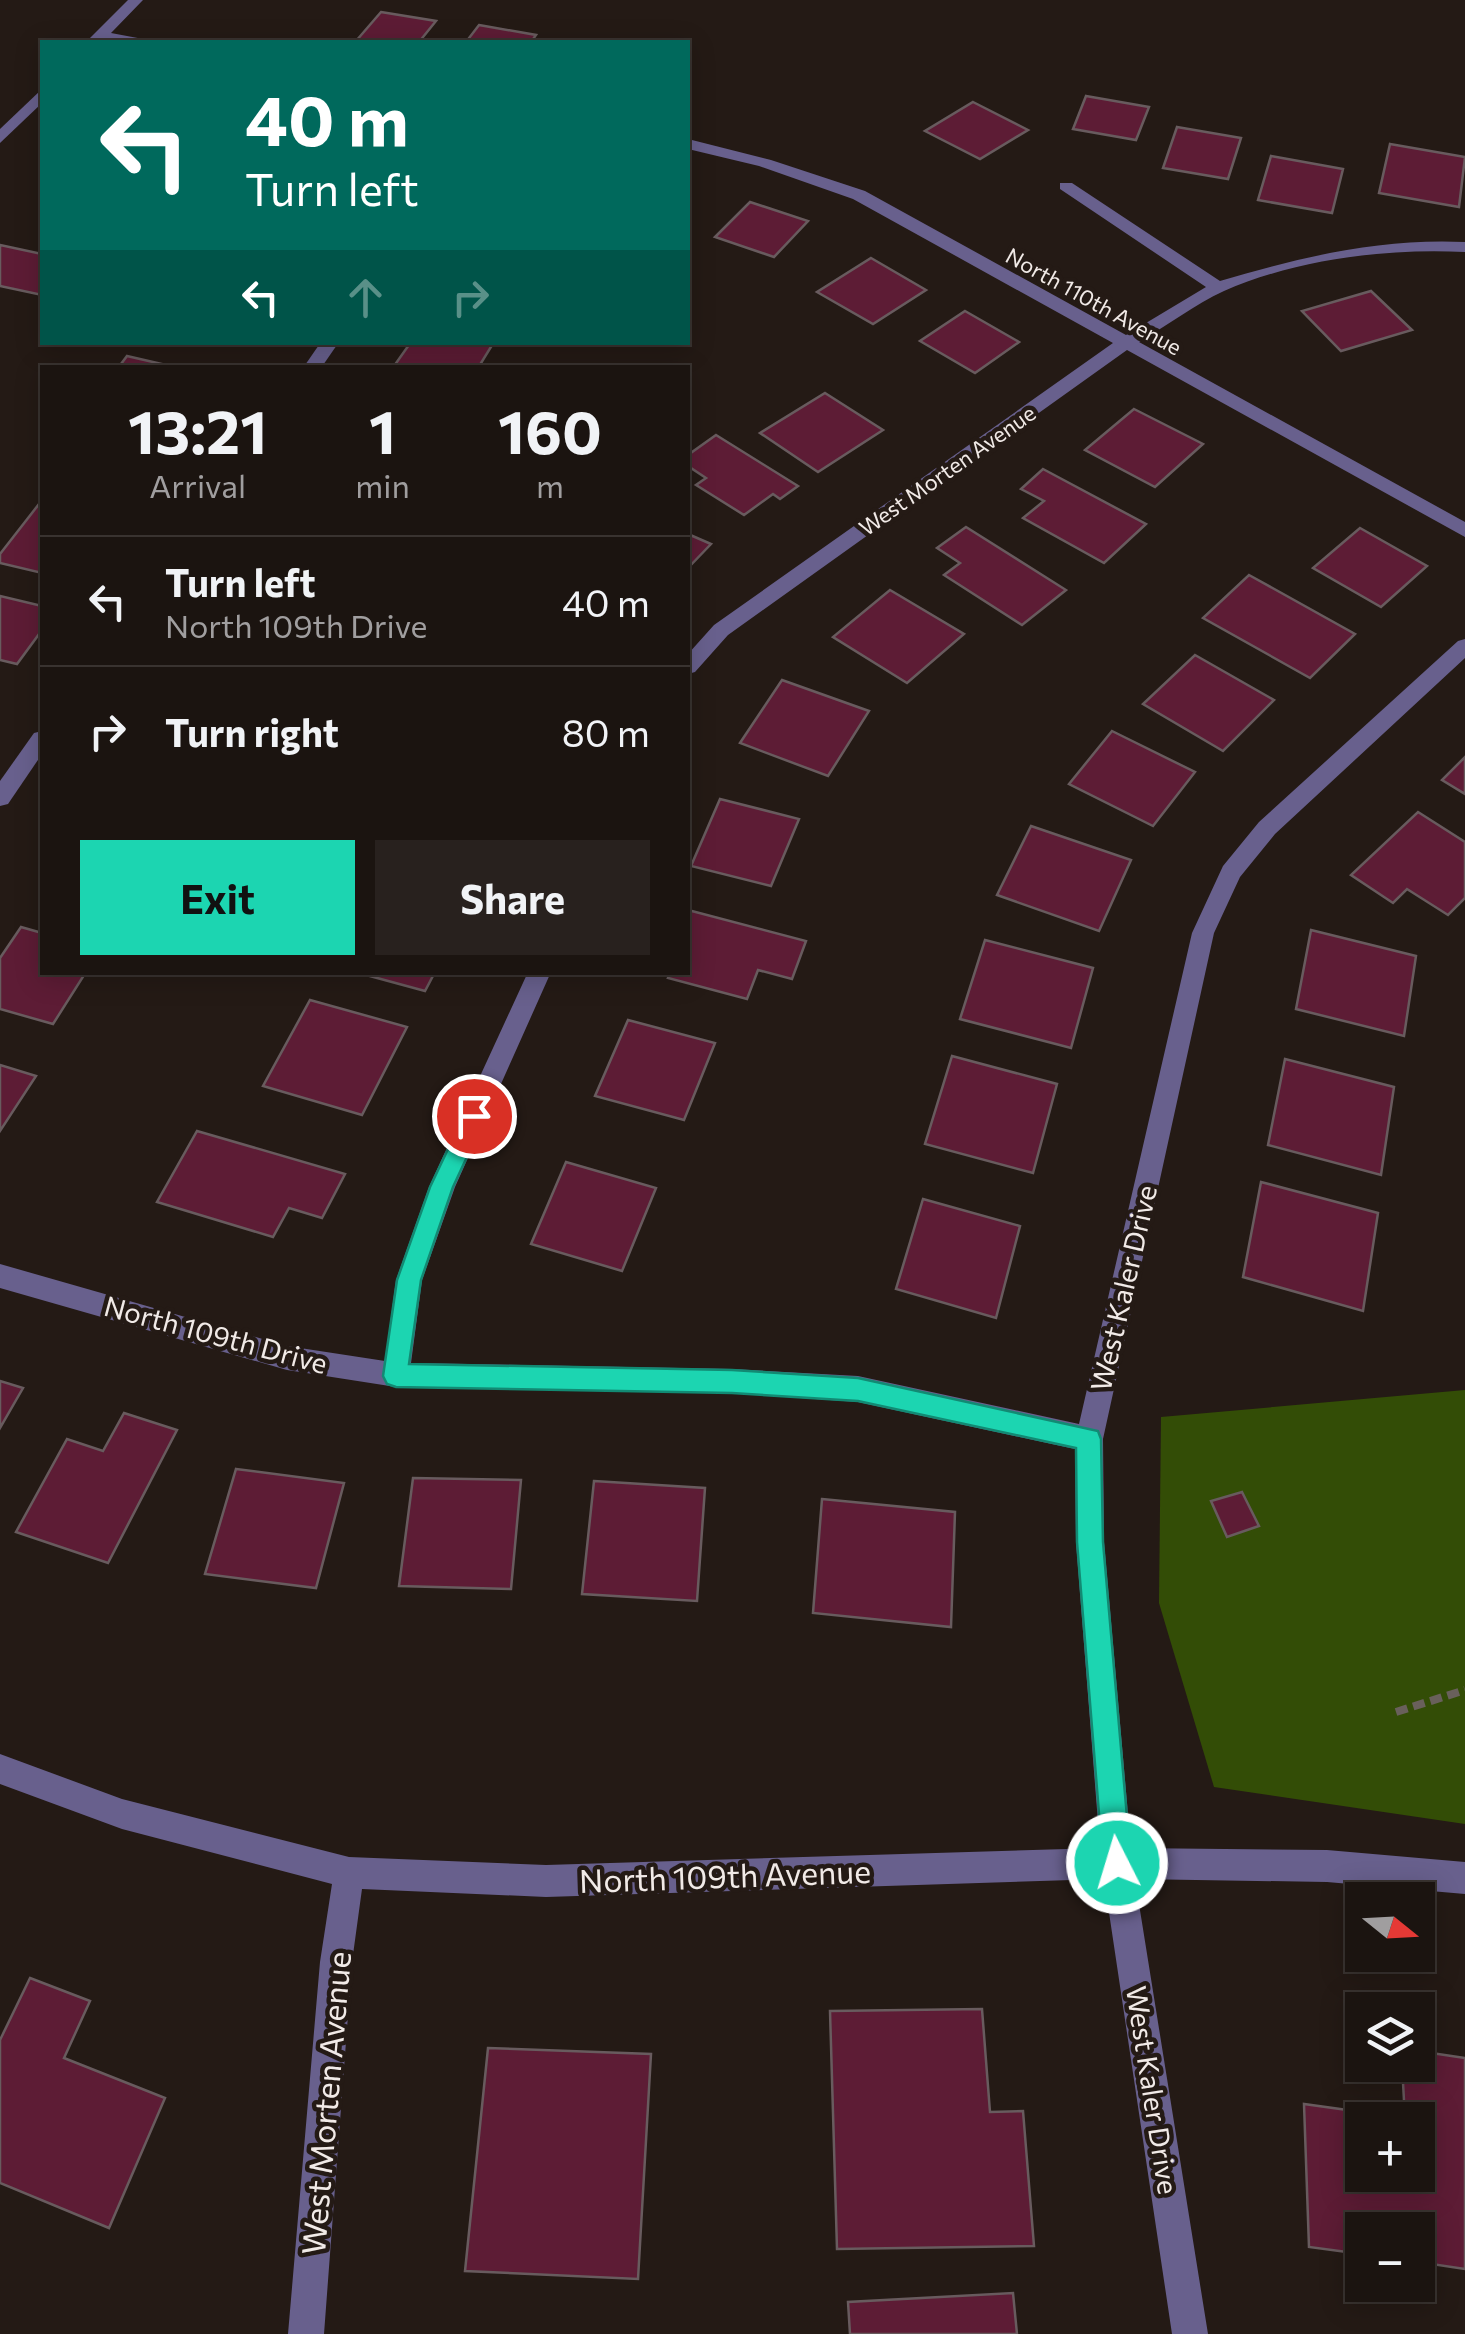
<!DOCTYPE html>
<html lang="en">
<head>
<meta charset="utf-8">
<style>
  :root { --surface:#1b1410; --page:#28211e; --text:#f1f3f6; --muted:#a09e9f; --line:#393330; --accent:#1cd5b1 }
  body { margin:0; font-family:Commissioner,sans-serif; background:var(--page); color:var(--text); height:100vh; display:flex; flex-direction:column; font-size:38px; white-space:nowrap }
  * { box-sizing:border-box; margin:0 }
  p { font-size:32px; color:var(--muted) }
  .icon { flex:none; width:55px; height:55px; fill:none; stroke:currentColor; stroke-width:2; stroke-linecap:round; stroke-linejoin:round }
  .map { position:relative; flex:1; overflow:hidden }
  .panel { position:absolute; left:40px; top:365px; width:650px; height:610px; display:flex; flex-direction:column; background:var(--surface); border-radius:0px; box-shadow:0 5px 25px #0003,0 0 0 2px var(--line) }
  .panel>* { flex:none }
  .banner { position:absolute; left:40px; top:40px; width:650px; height:305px; border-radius:0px; box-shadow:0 5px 25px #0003,0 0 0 2px var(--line); background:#00695c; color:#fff; overflow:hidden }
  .needle { width:65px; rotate:108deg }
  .fabs { position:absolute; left:1345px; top:1882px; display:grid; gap:20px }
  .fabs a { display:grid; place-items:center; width:90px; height:90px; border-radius:0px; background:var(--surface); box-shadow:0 5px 25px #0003,0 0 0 2px var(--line); font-size:50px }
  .pin { position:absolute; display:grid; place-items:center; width:85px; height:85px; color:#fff; margin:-42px; border:5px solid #fff; border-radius:50%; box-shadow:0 2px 10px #0007 }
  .me { position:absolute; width:110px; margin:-55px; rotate:355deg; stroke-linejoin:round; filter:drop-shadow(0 0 8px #0008) }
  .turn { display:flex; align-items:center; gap:35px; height:210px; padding:0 40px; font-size:45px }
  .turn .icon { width:130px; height:130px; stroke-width:2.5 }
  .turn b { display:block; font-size:70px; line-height:85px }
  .lanes { display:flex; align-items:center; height:95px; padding:0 40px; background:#0003; justify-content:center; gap:50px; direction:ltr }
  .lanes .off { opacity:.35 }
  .eta { display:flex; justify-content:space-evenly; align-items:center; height:170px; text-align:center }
  .eta b { font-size:60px; font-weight:700; line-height:70px }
  .cta { display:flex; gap:20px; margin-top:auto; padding:20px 40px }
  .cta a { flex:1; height:115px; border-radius:0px; background:var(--accent); color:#111; font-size:40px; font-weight:700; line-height:115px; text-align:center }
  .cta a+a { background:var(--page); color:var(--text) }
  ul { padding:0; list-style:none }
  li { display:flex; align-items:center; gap:30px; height:130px; padding:0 40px; border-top:2px solid var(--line) }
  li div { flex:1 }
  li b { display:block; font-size:38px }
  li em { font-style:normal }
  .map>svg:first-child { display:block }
  .green { fill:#334d06 }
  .building { fill:#5d1c35; stroke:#685b5e; stroke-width:2.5; fill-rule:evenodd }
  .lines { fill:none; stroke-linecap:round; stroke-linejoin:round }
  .path { stroke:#69605b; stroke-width:8; stroke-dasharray:12 6; stroke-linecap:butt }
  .minor { fill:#68608d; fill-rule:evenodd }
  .route { fill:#1cd5b1; stroke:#128a73; stroke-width:2.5 }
  .labels { text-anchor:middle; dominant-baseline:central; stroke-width:9; stroke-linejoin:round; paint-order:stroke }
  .far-street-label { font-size:22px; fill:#f1eae7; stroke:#241a15 }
  .street-label { font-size:28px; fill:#f1eae7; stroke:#241a15 }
  .near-street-label { font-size:32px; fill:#f1eae7; stroke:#241a15 }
</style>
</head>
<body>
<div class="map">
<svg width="1465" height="2334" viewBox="0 0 1465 2334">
  <rect width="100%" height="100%" fill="#241a15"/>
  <path class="green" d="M1465,1390V1824L1214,1787L1159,1603L1161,1417Z"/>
  <g class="building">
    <path d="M381,12L436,21L419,42L356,41Z"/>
    <path d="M479,25L536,35L531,42H466Z"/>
    <path d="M1086,96L1149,107L1136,140L1073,129Z"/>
    <path d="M973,102L1028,130L980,159L925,131Z"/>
    <path d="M1177,127L1241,138L1228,179L1163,168Z"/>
    <path d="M1390,144L1465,157L1459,207L1379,193Z"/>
    <path d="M1271,156L1343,169L1332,213L1258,200Z"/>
    <path d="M750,202L808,221L774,257L715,237Z"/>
    <path d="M0,245L42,254V295L0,286Z"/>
    <path d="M871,258L926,290L873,324L817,292Z"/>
    <path d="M1371,291L1412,330L1341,351L1302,311Z"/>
    <path d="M965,311L1019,342L975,373L920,341Z"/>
    <path d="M411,342H494L478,368L394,366Z"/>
    <path d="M127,356L179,368H118Z"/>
    <path d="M825,393L883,430L818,472L760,433Z"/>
    <path d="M1134,409L1203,444L1155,487L1085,450Z"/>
    <path d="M716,435L798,486L780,499L773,494L744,515L696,485L706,478L688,466V455Z"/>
    <path d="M1043,469L1146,524L1104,563L1023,518L1044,501L1021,489Z"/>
    <path d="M39,504L42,573L0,563V554Z"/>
    <path d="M966,527L1066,590L1022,625L944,575L960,563L937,548Z"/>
    <path d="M1360,528L1427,566L1381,607L1313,568Z"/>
    <path d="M688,534L711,544L688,568Z"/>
    <path d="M1249,575L1355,634L1310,678L1203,618Z"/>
    <path d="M890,590L964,634L907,683L833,637Z"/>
    <path d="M0,596L42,606V630L17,664L0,660Z"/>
    <path d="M1195,655L1274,700L1223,751L1143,704Z"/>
    <path d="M782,680L869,711L828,776L740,743Z"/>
    <path d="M1112,731L1195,772L1153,826L1069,784Z"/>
    <path d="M1465,757V794L1442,780Z"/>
    <path d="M720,799L799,819L771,886L691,866Z"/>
    <path d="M1418,812L1465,842V898L1448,915L1407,889L1393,903L1351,875Z"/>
    <path d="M1031,826L1131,860L1099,931L997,895Z"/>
    <path d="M688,910L806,941L792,979L758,970L747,999L668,978L671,972H688Z"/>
    <path d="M21,927L42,933V972H86L53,1024L0,1009V958Z"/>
    <path d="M1311,930L1416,956L1404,1036L1296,1009Z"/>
    <path d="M985,940L1093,968L1071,1048L960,1019Z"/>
    <path d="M355,972H435L425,991Z"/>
    <path d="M310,1000L407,1027L362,1115L263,1086Z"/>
    <path d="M628,1020L715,1043L684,1120L595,1096Z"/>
    <path d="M952,1056L1057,1084L1033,1173L925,1144Z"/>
    <path d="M1285,1059L1394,1087L1381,1175L1268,1145Z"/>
    <path d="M0,1065L36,1076L0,1131Z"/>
    <path d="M197,1131L345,1174L322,1218L289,1208L273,1237L157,1202Z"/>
    <path d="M566,1162L656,1188L622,1271L531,1244Z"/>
    <path d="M1261,1182L1378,1213L1363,1311L1243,1277Z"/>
    <path d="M923,1199L1020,1226L996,1318L896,1289Z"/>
    <path d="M0,1381L23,1388L0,1428Z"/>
    <path d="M124,1413L177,1430L108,1563L16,1532L67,1439L103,1451Z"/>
    <path d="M236,1469L344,1483L316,1588L205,1574Z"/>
    <path d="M413,1478L521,1480L511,1589L399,1586Z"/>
    <path d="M594,1481L705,1488L697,1601L582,1594Z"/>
    <path d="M1242,1492L1259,1526L1227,1537L1211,1501Z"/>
    <path d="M822,1499L955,1512L951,1627L813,1613Z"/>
    <path d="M30,1978L90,2001L64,2058L165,2098L109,2228L0,2183V2040Z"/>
    <path d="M982,2009L990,2112L1023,2111L1034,2246L837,2249L830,2011Z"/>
    <path d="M488,2048L651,2054L638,2279L465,2271Z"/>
    <path d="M1418,2051L1465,2058V2269L1418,2262V2230H1362V2254L1309,2247L1304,2104L1405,2118L1402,2065H1418ZM1362,2120H1418V2175H1362Z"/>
    <path d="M1013,2293L1017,2334H850L848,2302Z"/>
  </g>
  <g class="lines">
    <path class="path" d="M1396,1712L1465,1690"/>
    <g class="minor">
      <path d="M128,0H143L111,33L143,39L145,42H86Z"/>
      <path d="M42,89V103L0,143V129Z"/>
      <path d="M688,139L771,160L865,191L1126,335L1206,287L1060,189V183H1072L1220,281C1301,257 1380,238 1465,242V252C1387,248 1297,259 1224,291C1195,304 1167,326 1139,342L1465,522V537L1127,350L728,635L695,672L688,674V654L714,625L1113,343L853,199L759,166L688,149Z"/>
      <path d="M321,342H339L321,368H303Z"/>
      <path d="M1465,639V658L1275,834L1240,877L1214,933L1103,1439L1104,1542L1131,1848L1327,1850L1465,1862V1894L1327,1882L1135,1879L1208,2334H1172L1104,1879L546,1897L362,1889L352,1962L324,2334H288L320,1962L332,1884L122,1829L0,1784V1754L122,1799L349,1857L546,1865L1100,1848L1076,1542L1075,1449L858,1402L732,1393L396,1387L287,1370L0,1288V1264L287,1346L385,1361L396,1280L429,1187L528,972H551L455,1187L422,1280L411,1363L732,1369L858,1376L1079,1424L1192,933L1223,866L1259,822L1458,641Z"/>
      <path d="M42,731V754L8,804L0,806V781L34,733Z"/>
    </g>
  </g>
  <path class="route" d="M474,1106L486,1116L453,1187L421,1280L409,1364L732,1370L858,1378L1098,1431L1101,1439L1103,1542L1131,1863L1127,1873L1117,1877L1107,1873L1103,1863L1077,1542L1076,1448L858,1401L732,1393L396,1387L387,1384L383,1376L397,1280L430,1187L467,1109Z"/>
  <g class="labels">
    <g class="far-street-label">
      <text transform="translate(1094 301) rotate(29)">North 110th Avenue</text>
      <text transform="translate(947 470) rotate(-35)">West Morten Avenue</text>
    </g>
    <g class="street-label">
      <text transform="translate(1123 1288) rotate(-77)">West Kaler Drive</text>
      <text transform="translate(216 1334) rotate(15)">North 109th Drive</text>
      <text transform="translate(1153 2090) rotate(81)">West Kaler Drive</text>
    </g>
    <g class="near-street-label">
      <text transform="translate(725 1875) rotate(-2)">North 109th Avenue</text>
      <text transform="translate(325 2103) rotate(-85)">West Morten Avenue</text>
    </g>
  </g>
</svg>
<div class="fabs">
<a><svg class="needle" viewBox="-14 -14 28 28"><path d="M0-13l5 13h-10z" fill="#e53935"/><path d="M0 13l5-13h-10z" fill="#a09e9f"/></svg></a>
<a><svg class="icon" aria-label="layers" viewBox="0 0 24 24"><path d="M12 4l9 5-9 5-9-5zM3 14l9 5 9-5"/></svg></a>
<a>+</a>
<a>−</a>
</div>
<div class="pin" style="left:474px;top:1116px;background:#d93025"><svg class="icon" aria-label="arrive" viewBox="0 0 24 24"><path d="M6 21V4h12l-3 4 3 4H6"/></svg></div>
<svg class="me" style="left:1117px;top:1863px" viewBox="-20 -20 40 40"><circle r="17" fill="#1cd5b1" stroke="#fff" stroke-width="3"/><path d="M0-11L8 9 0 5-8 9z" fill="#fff"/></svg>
<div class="banner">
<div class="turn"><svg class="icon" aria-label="left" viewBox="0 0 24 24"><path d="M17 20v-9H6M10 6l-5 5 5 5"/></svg><div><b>40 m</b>Turn left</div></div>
<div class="lanes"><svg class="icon" aria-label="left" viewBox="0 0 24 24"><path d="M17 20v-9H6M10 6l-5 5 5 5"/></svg><svg class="icon off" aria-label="ahead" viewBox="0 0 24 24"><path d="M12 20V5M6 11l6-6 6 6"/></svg><svg class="icon off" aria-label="right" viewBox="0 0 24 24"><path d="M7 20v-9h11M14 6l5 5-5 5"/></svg></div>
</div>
<section class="panel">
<div class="eta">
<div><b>13:21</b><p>Arrival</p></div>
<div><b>1</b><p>min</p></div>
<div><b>160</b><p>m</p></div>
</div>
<ul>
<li><svg class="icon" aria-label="left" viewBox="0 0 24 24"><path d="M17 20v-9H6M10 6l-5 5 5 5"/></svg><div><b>Turn left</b><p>North 109th Drive</p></div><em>40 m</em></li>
<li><svg class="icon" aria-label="right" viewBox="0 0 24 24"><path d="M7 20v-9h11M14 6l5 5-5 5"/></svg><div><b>Turn right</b></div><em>80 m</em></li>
</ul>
<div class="cta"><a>Exit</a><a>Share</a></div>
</section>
</div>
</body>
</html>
